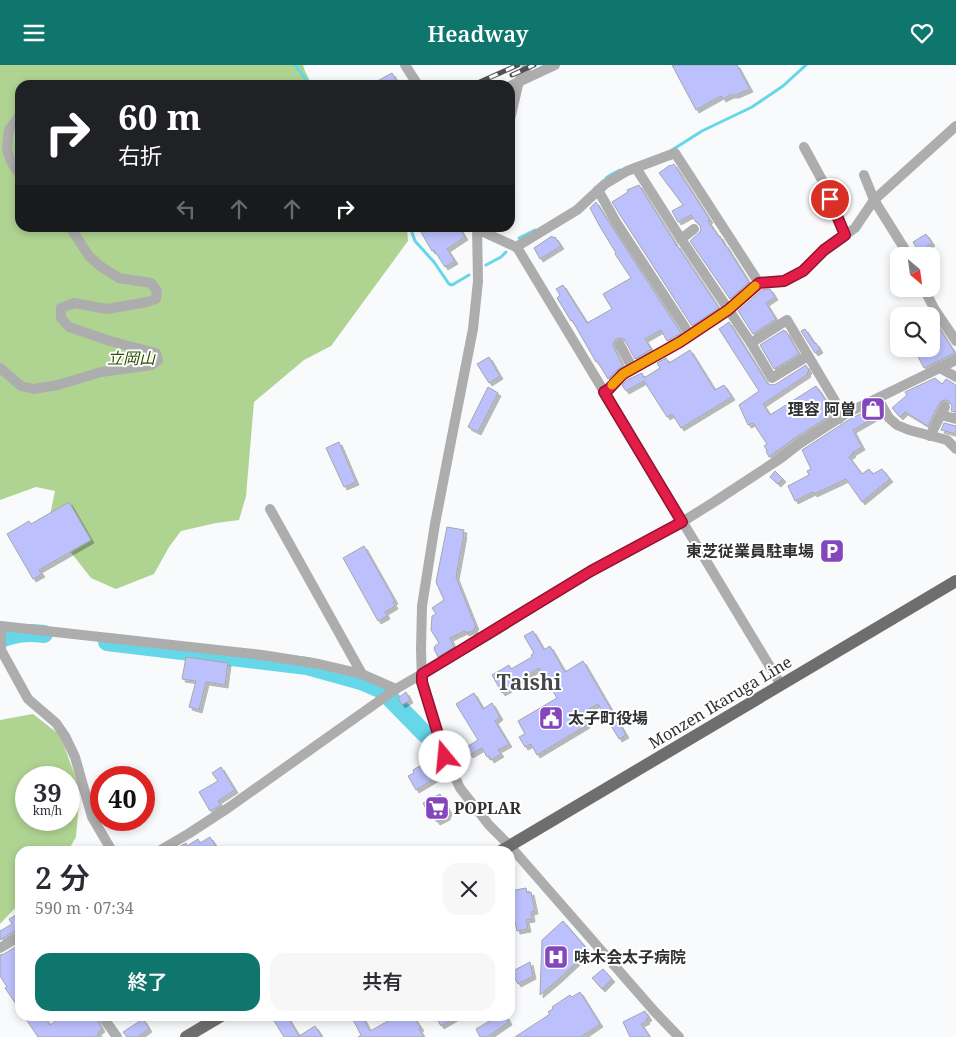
<!DOCTYPE html>
<html lang="ja">
<head>
<meta charset="utf-8">
<style>
  :root { --surface:#fff; --page:#f7f7f7; --text:#2b2b33; --muted:#7c7c81; --accent:#0f766e }
  body { margin:0; font-family:"Noto Serif","Noto Sans JP",serif; background:var(--page); color:var(--text); height:100vh; display:flex; flex-direction:column; font-size:19px; white-space:nowrap }
  * { box-sizing:border-box; margin:0 }
  p { font-size:16px; color:var(--muted) }
  .icon { flex:none; width:28px; height:28px; fill:none; stroke:currentColor; stroke-width:2; stroke-linecap:round; stroke-linejoin:round }
  .map { position:relative; flex:1; overflow:hidden }
  .side { position:absolute; left:15px; top:781px; width:500px; height:175px; display:flex; flex-direction:column; background:var(--surface); border-radius:15px; box-shadow:0 2px 8px #0003 }
  .side>* { flex:none }
  .top-card { position:absolute; left:15px; top:15px; width:500px; height:152px; border-radius:15px; box-shadow:0 2px 8px #0003; background:#202124; color:#fff; overflow:hidden }
  .needle { width:32px; rotate:151deg }
  .tools { position:absolute; left:890px; top:182px; display:grid; gap:10px }
  .tools a { display:grid; place-items:center; width:50px; height:50px; border-radius:10px; background:var(--surface); box-shadow:0 2px 8px #0003; font-size:25px }
  .speed { position:absolute; left:15px; top:701px; display:flex; gap:10px; font-size:25px; font-weight:700; text-align:center }
  .speed>* { display:grid; place-content:center; width:65px; height:65px; border-radius:50%; background:var(--surface); box-shadow:0 2px 8px #0003; line-height:1 }
  .speed small { font-size:12px; font-weight:400 }
  .speed .limit { border:8px solid #d22; background:#fff; color:#111 }
  .pin { position:absolute; display:grid; place-items:center; width:42px; height:42px; color:#fff; margin:-21px; border:2px solid #fff; border-radius:50%; box-shadow:0 1px 5px #0007 }
  .me { position:absolute; width:55px; margin:-28px; rotate:343deg; stroke-linejoin:round; filter:drop-shadow(0 0 4px #0008) }
  .turn { display:flex; align-items:center; gap:18px; height:105px; padding:0 20px; font-size:22px }
  .turn .icon { width:65px; height:65px; stroke-width:2.5 }
  .turn b { display:block; font-size:35px; line-height:42px }
  .lanes { display:flex; align-items:center; height:48px; padding:0 20px; background:#0003; justify-content:center; gap:25px; direction:ltr }
  .lanes .off { opacity:.35 }
  .round { display:grid; place-items:center; flex:none; width:52px; height:52px; border-radius:15px; background:var(--page) }
  .summary { display:flex; align-items:center; justify-content:space-between; height:85px; padding:0 20px }
  h1 { font-size:30px; font-weight:600; line-height:38px }
  .action { display:flex; gap:10px; margin-top:auto; padding:10px 20px }
  .action a { flex:1; height:58px; border-radius:15px; background:var(--accent); color:#fff; font-size:20px; font-weight:600; line-height:58px; text-align:center }
  .action a+a { background:var(--page); color:var(--text) }
  header { display:flex; justify-content:space-between; align-items:center; height:65px; padding:0 20px; background:var(--accent); color:#fff; font-size:22px; font-weight:600 }
  .map>svg:first-child { display:block }
  .green { fill:#afd492; fill-rule:evenodd }
  .lines { fill:none; stroke-linecap:round; stroke-linejoin:round }
  .stream { stroke:#66d7e9; stroke-width:3 }
  .river { stroke:#66d7e9; stroke-width:18 }
  .building { fill:#bcc0fc; stroke:#a5a6a8; filter:url(#shadow) }
  .minor { stroke:#aeadad; stroke-width:10 }
  .major { stroke:#706d6d; stroke-width:12 }
  .rail-casing { stroke:#4f5152; stroke-width:5 }
  .rail { stroke:#fff; stroke-width:3; stroke-dasharray:9; stroke-linecap:butt }
  .route-casing { stroke:#92132f; stroke-width:12 }
  .route { stroke:#e11d48; stroke-width:9 }
  .slow { stroke:#f59e0b; stroke-width:9 }
  .labels { text-anchor:middle; dominant-baseline:central; stroke-width:4; stroke-linejoin:round; paint-order:stroke }
  .park-label { font-size:16px; font-style:italic; fill:#2e5000; stroke:#fff }
  .poi-label { font-size:16px; font-weight:bold; fill:#303132; stroke:#fff; text-anchor:start }
  .street-label { font-size:16px; fill:#303132; stroke:#fff }
  .district-label { font-size:21px; font-weight:bold; fill:#464749; stroke:#fff }
</style>
</head>
<body>
<header><svg class="icon" aria-label="menu" viewBox="0 0 24 24"><path d="M4 6h16M4 12h16M4 18h16"/></svg>Headway<svg class="icon" aria-label="heart" viewBox="0 0 24 24"><path d="M12 20l-8-8c-3-5 5-10 8-4 3-6 11-1 8 4z"/></svg></header>
<div class="map">
<svg width="956" height="972" viewBox="0 0 956 972">
  <defs>
    <filter id="shadow"><feDropShadow dx="3" dy="3" stdDeviation="0" flood-color="#0004"/></filter>
  </defs>
  <rect width="100%" height="100%" fill="#f8fafc"/>
  <g class="green">
    <path d="M0,0H303L305,6L312,20H20V162L407,163L408,176L331,281L304,295L254,337L246,431L239,455L216,458L181,466L169,482L154,509L116,524L91,513L69,485L50,450L55,426L36,422L0,435Z"/>
    <path d="M33,649L60,670L80,724L76,772L68,786H20V838L0,859V655ZM26,712H69V755H26Z"/>
  </g>
  <g class="lines">
    <g class="stream">
      <path d="M295,0L310,20"/>
      <path d="M672,85L702,66L752,42L783,21L806,0"/>
      <path d="M606,113L612,109L620,105"/>
      <path d="M410,162L415,176L434,197L449,219L452,220L469,210"/>
      <path d="M519,173L535,165"/>
      <path d="M486,200L501,192L506,187"/>
    </g>
    <g class="river">
      <path d="M0,574C17,568 26,567 44,569"/>
      <path d="M107,577L307,601L361,616L382,625L425,669"/>
    </g>
  </g>
  <g class="building">
    <path d="M672,0H737L750,24L736,30H731L723,34L721,31L696,45Z"/>
    <path d="M392,8L399,20H370Z"/>
    <path d="M674,99L710,155L708,156L719,172L720,171L724,179H725L749,217L730,234L690,176L700,167L701,164L700,160L696,157L691,150L678,157L672,146L683,140L659,108L670,100L671,101Z"/>
    <path d="M639,120L674,176L676,181L677,180L719,243L692,261L622,153L612,137L628,127L627,125Z"/>
    <path d="M596,137L681,268L667,276L661,265L645,274L651,284L635,294L624,274L621,273L616,274L613,279L614,283L623,301L618,304L608,314L597,296L596,297L572,255L571,256L557,233L560,230L556,224L563,220L587,258L612,244L603,229L631,213L615,189L616,188L599,160L590,143Z"/>
    <path d="M418,162H459L465,172L447,184L455,196L445,202L434,185L432,186Z"/>
    <path d="M926,169L932,178L919,187L913,177Z"/>
    <path d="M552,171L554,173L555,172L561,181L540,194L534,183Z"/>
    <path d="M770,224L775,232L766,238L776,254L753,269L738,246L762,225Z"/>
    <path d="M729,257L768,319L772,320L776,319L806,300L809,306L807,308L808,309L763,339L770,350L816,321L829,340L831,350L795,373L769,392L766,386L767,385L764,381L767,379L753,358L748,360L739,340L759,326L719,264Z"/>
    <path d="M936,258L955,288L924,303L914,284H931V261Z"/>
    <path d="M805,264L815,279L816,278L820,285L815,288L801,266Z"/>
    <path d="M784,265L785,267L786,266L799,289L774,304L760,280Z"/>
    <path d="M690,285L715,325L724,320L732,332L681,363L672,349L667,352L644,316L626,326L622,320L627,315L642,308L644,313L660,303L657,298L666,293L669,298Z"/>
    <path d="M489,292L500,311L489,318L477,299Z"/>
    <path d="M935,313L942,319L946,314L956,320V347L951,346L952,341L949,336L945,335L942,336L939,339L928,361L905,347L900,352L892,343L907,330L905,327Z"/>
    <path d="M488,322L498,328L478,367L468,362Z"/>
    <path d="M875,342L879,350L853,365L862,382L852,388L853,389L849,392L862,409L869,404L873,409L882,404L890,414L862,437L846,414L814,429L813,427L795,436L788,421L809,410L807,406L811,404L802,385L850,354Z"/>
    <path d="M944,358L956,361V369L941,365Z"/>
    <path d="M339,377L356,417L344,422L326,383Z"/>
    <path d="M775,406L783,414L778,419L770,412Z"/>
    <path d="M69,437L91,475L39,505L42,509L33,514L7,469L29,456L31,459Z"/>
    <path d="M447,462L464,465L463,469H464L456,512L476,562L474,563L475,565L466,568L465,566L450,573L454,582L438,592L434,584H435L434,582L439,578L431,565L432,551L436,549L432,543L444,535L436,517Z"/>
    <path d="M364,481L395,536L393,537L395,541L385,547L387,551L378,556L343,493Z"/>
    <path d="M533,566L544,585L550,581L565,607L583,596L626,670L619,674L598,639L580,649L587,660L537,690L531,679L525,682L519,672L525,669L518,656L557,633L539,603L518,616L519,618L502,628L492,610L509,600L511,604L532,592L531,590L534,588L524,571Z"/>
    <path d="M186,592L228,598L225,620L206,617L199,645L189,642L196,616L182,614Z"/>
    <path d="M406,627L410,635L402,640L398,633Z"/>
    <path d="M474,628L483,644L492,638L500,652L495,656L509,679L498,685L501,689L491,695L489,691L487,692L482,683L470,690L465,683L478,675L456,639Z"/>
    <path d="M432,694L438,705L435,706L438,712L416,725L408,711L414,708L413,705Z"/>
    <path d="M221,702L235,725L218,736L221,740L210,746L199,727L218,716L212,708Z"/>
    <path d="M440,729L449,746L447,752L437,757L431,747L428,748L423,738Z"/>
    <path d="M210,772L217,783L212,786H172L186,778L187,781L198,774L200,778Z"/>
    <path d="M526,823L527,828L531,827L535,846L531,847L532,854L526,855L528,864L517,866L510,834V826Z"/>
    <path d="M16,850L19,855L20,854V864L16,865L0,875V866L12,859L9,854Z"/>
    <path d="M563,856L589,886L560,913L540,930L542,875Z"/>
    <path d="M20,879V908L17,910L20,915V945L5,923L7,922L0,911V890L4,889Z"/>
    <path d="M530,897L533,911L518,919L511,907Z"/>
    <path d="M603,904L612,914L602,924L592,913Z"/>
    <path d="M580,927L600,959L581,972H515L550,949L548,947L553,944L552,942L570,930L572,932Z"/>
    <path d="M645,946L649,953L646,954L647,956L641,959L650,972H630L623,957Z"/>
    <path d="M24,951H44L50,960L62,951H95L102,964L98,967L99,969L95,972H38Z"/>
    <path d="M271,951H287L299,971L315,961L322,972H284Z"/>
    <path d="M351,951H362L370,966L390,955L388,951H413L421,963L419,964L424,972H358L361,970Z"/>
    <path d="M435,951H458L441,961Z"/>
    <path d="M498,951H506L509,957L487,972H480L476,964Z"/>
    <path d="M143,954L149,964L138,972H127L123,967Z"/>
  </g>
  <g class="lines">
    <g class="minor">
      <path d="M405,0L418,20"/>
      <path d="M510,21L555,0"/>
      <path d="M20,50L9,65L7,84L10,94L15,103L20,109"/>
      <path d="M510,54L519,16L528,0"/>
      <path d="M804,82L822,115L845,170"/>
      <path d="M636,103L681,174L751,278L772,313L808,291"/>
      <path d="M864,110L874,135L909,191"/>
      <path d="M598,125L616,157L690,270"/>
      <path d="M477,162L478,216L473,264L452,371L435,459L422,541L421,584L422,617L445,691L460,723L489,760L510,781L655,947L679,972"/>
      <path d="M477,164L516,182L518,184L781,620"/>
      <path d="M681,174L694,164"/>
      <path d="M516,182L577,145L605,119L627,106L675,88L759,218"/>
      <path d="M924,224L935,245L956,276"/>
      <path d="M751,278L787,255L835,336L839,354"/>
      <path d="M620,280L633,304"/>
      <path d="M0,303L21,321L34,324L58,320L101,307L152,300L158,295L156,288L110,276L69,262L61,253V243L74,238L107,244L147,237L156,234L157,226L151,218L119,213L100,201L89,191L70,162"/>
      <path d="M940,303L956,312"/>
      <path d="M604,327L609,323L623,309L680,277L728,245L759,218L784,216L803,206L824,185L855,163L874,135L956,61"/>
      <path d="M878,334L889,353L897,360L909,365L947,375L956,384"/>
      <path d="M941,350L956,354"/>
      <path d="M930,371L945,342"/>
      <path d="M270,444L362,609"/>
      <path d="M112,786L92,752L75,692L65,671L56,658L28,634L1,585V561L262,590L319,599L362,609L396,624"/>
      <path d="M159,786L188,769L228,743L396,624L487,571L591,506L682,457L714,437L781,393L799,379L847,348L956,295"/>
      <path d="M0,883L20,871"/>
      <path d="M102,951L117,972"/>
    </g>
    <g class="major">
      <path d="M501,786C653,697 804,606 956,516"/>
      <path d="M186,972L221,951"/>
    </g>
    <defs>
      <g id="rail">
        <path d="M512,10L534,0"/>
        <path d="M473,20L518,0"/>
      </g>
    </defs>
    <use href="#rail" class="rail-casing"/>
    <use href="#rail" class="rail"/>
  </g>
  <g class="lines">
    <defs>
      <path id="route" d="M445,692L422,617V609L591,506L682,457L604,327L609,324L623,309L680,277L728,245L759,218L784,216L803,206L824,185L845,170L830,134"/>
    </defs>
    <use href="#route" class="route-casing"/>
    <use href="#route" class="route"/>
    <path class="slow" d="M612,320L623,309L680,277L728,245L755,221"/>
  </g>
  <defs>
    <symbol id="shop-square" viewBox="-11 -11 22 22"><rect x="-9" y="-9" width="18" height="18" rx="4" fill="#8446bc" stroke="#fff"/><path d="M-5-2.5h2.3a2.7 3.5 0 0 1 5.4 0H5L5.5 6h-11ZM-1.5-2.5h3a1.5 2.3 0 0 0-3 0Z" fill="#fff"/></symbol>
    <symbol id="parking-square" viewBox="-11 -11 22 22"><rect x="-9" y="-9" width="18" height="18" rx="4" fill="#8446bc" stroke="#fff"/><path d="M-3.5-5.5H1a3.5 3.5 0 0 1 0 7H-1V5.5H-3.5ZM-1-3.4V-.6H.8a1.4 1.4 0 0 0 0-2.8Z" fill="#fff"/></symbol>
    <symbol id="civic-square" viewBox="-11 -11 22 22"><rect x="-9" y="-9" width="18" height="18" rx="4" fill="#8446bc" stroke="#fff"/><path d="M-.6-6.5H3V-4.5H.6V-3L4-1V1h2V6H-6V1h2V-1L-.6-3ZM-1.2 2.5V6h2.4V2.5Z" fill="#fff"/></symbol>
    <symbol id="supermarket-square" viewBox="-11 -11 22 22"><rect x="-9" y="-9" width="18" height="18" rx="4" fill="#8446bc" stroke="#fff"/><path d="M-6-5.5h2.5l.6 2H6L4.5 2H-2.5L-4.4-4H-6ZM-1.5 3.2a1.3 1.3 0 1 0 .1 0ZM3 3.2a1.3 1.3 0 1 0 .1 0Z" fill="#fff"/></symbol>
    <symbol id="hospital-square" viewBox="-11 -11 22 22"><rect x="-9" y="-9" width="18" height="18" rx="4" fill="#8446bc" stroke="#fff"/><path d="M-5-5h3v3.5h4V-5h3V5h-3V1.5h-4V5h-3Z" fill="#fff"/></symbol>
  </defs>
  <g fill-rule="evenodd">
    <use href="#shop-square" x="859" y="330" width="28" height="28"/>
    <use href="#parking-square" x="818" y="472" width="28" height="28"/>
    <use href="#civic-square" x="537" y="639" width="28" height="28"/>
    <use href="#supermarket-square" x="423" y="729" width="28" height="28"/>
    <use href="#hospital-square" x="542" y="878" width="28" height="28"/>
  </g>
  <g class="labels">
    <g class="park-label">
      <text x="131" y="293">立岡山</text>
    </g>
    <g class="poi-label">
      <text x="856" y="344" text-anchor="end">理容 阿曽</text>
      <text x="814" y="486" text-anchor="end">東芝従業員駐車場</text>
      <text x="568" y="653">太子町役場</text>
      <text x="454" y="743">POPLAR</text>
      <text x="574" y="892">味木会太子病院</text>
    </g>
    <g class="street-label">
      <text transform="translate(720 637) rotate(-31)">Monzen Ikaruga Line</text>
    </g>
    <g class="district-label">
      <text x="529" y="617">Taishi</text>
    </g>
  </g>
</svg>
<div class="tools">
<a><svg class="needle" viewBox="-14 -14 28 28"><path d="M0-13l5 13h-10z" fill="#e53935"/><path d="M0 13l5-13h-10z" fill="#7c7c81"/></svg></a>
<a><svg class="icon" aria-label="search" viewBox="0 0 24 24"><circle cx="10" cy="10" r="6"/><path d="M15 15l6 6"/></svg></a>
</div>
<div class="speed"><div>39<small>km/h</small></div><div class="limit">40</div></div>
<div class="pin" style="left:830px;top:134px;background:#d93025"><svg class="icon" aria-label="arrive" viewBox="0 0 24 24"><path d="M6 21V4h12l-3 4 3 4H6"/></svg></div>
<svg class="me" style="left:445px;top:692px" viewBox="-20 -20 40 40"><circle r="19" fill="#fff"/><path d="M0-13L10 11 0 6-10 11z" fill="#e11d48"/></svg>
<div class="top-card">
<div class="turn"><svg class="icon" aria-label="right" viewBox="0 0 24 24"><path d="M7 20v-9h11M14 6l5 5-5 5"/></svg><div><b>60 m</b>右折</div></div>
<div class="lanes"><svg class="icon off" aria-label="left" viewBox="0 0 24 24"><path d="M17 20v-9H6M10 6l-5 5 5 5"/></svg><svg class="icon off" aria-label="ahead" viewBox="0 0 24 24"><path d="M12 20V5M6 11l6-6 6 6"/></svg><svg class="icon off" aria-label="ahead" viewBox="0 0 24 24"><path d="M12 20V5M6 11l6-6 6 6"/></svg><svg class="icon" aria-label="right" viewBox="0 0 24 24"><path d="M7 20v-9h11M14 6l5 5-5 5"/></svg></div>
</div>
<section class="side">
<div class="summary"><div><h1>2 分</h1><p>590 m · 07:34</p></div><a class="round"><svg class="icon" aria-label="close" viewBox="0 0 24 24"><path d="M6 6l12 12M18 6L6 18"/></svg></a></div>
<div class="action"><a>終了</a><a>共有</a></div>
</section>
</div>
</body>
</html>
